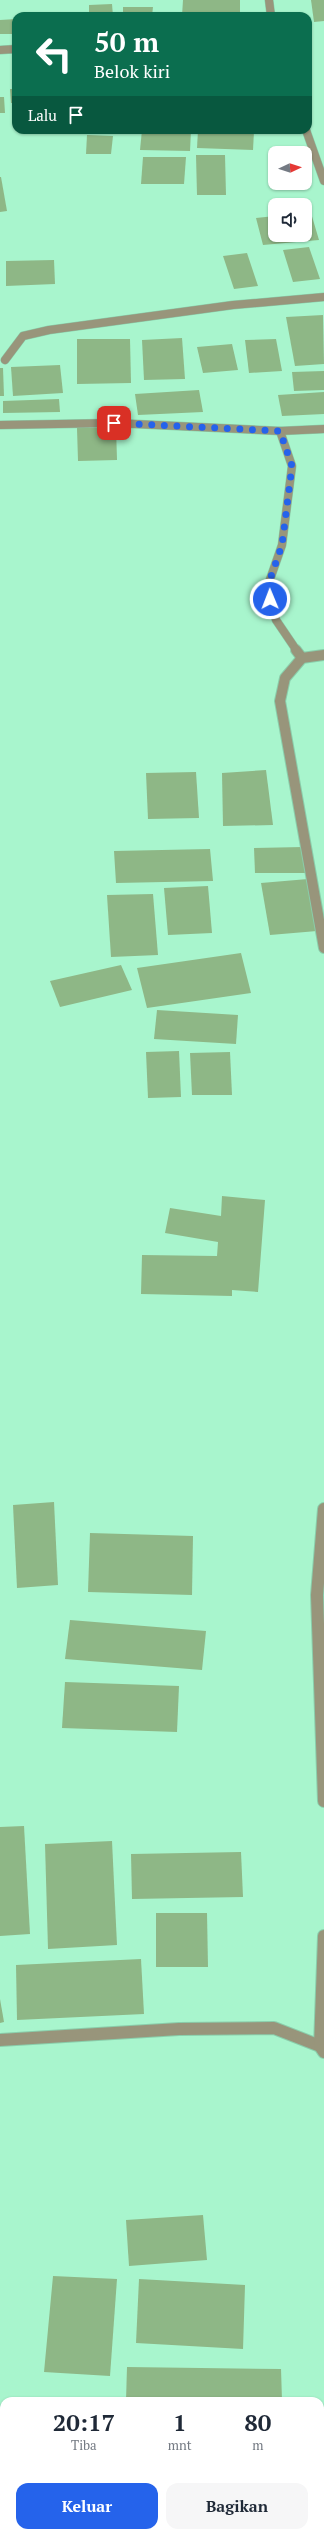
<!DOCTYPE html>
<html lang="id">
<head>
<meta charset="utf-8">
<style>
  :root { --surface:#fff; --page:#f6f6f7; --text:#1f2937; --muted:#747a83; --accent:#2563eb }
  body { margin:0; font-family:"PT Serif",serif; background:var(--page); color:var(--text); height:100vh; display:flex; flex-direction:column; font-size:15px; white-space:nowrap }
  * { box-sizing:border-box; margin:0 }
  p { font-size:13px; color:var(--muted) }
  .icon { flex:none; width:22px; height:22px; fill:none; stroke:currentColor; stroke-width:2; stroke-linecap:round; stroke-linejoin:round }
  .map { position:relative; flex:1; overflow:hidden }
  .drawer { position:absolute; left:0px; top:2397px; width:324px; height:140px; display:flex; flex-direction:column; background:var(--surface); border-radius:12px 12px 0 0; box-shadow:0 1px 3px #0004 }
  .drawer>* { flex:none }
  .top-card { position:absolute; left:12px; top:12px; width:300px; height:122px; border-radius:12px; box-shadow:0 1px 3px #0004; background:#0b6e4f; color:#fff; overflow:hidden }
  .needle { width:26px; rotate:86deg }
  .buttons { position:absolute; left:268px; top:146px; display:grid; gap:8px }
  .buttons a { display:grid; place-items:center; width:44px; height:44px; border-radius:8px; background:var(--surface); box-shadow:0 1px 3px #0004; font-size:20px }
  .pin { position:absolute; display:grid; place-items:center; width:34px; height:34px; color:#fff; margin:-17px; border-radius:8px; box-shadow:0 2px 6px #0006 }
  .me { position:absolute; width:44px; margin:-22px; rotate:359deg; stroke-linejoin:round; filter:drop-shadow(0 0 3px #0008) }
  .turn { display:flex; align-items:center; gap:14px; height:84px; padding:0 16px; font-size:18px }
  .turn .icon { width:52px; height:52px; stroke-width:2.5 }
  .turn b { display:block; font-size:28px; line-height:34px }
  .then { display:flex; align-items:center; height:38px; padding:0 16px; background:#0003; gap:8px; font-size:15px }
  .eta { display:flex; justify-content:space-evenly; align-items:center; height:68px; text-align:center }
  .eta b { font-size:24px; font-weight:800; line-height:28px }
  .cta { display:flex; gap:8px; margin-top:auto; padding:8px 16px }
  .cta a { flex:1; height:46px; border-radius:12px; background:var(--accent); color:#fff; font-size:16px; font-weight:800; line-height:46px; text-align:center }
  .cta a+a { background:var(--page); color:var(--text) }
  .map>svg:first-child { display:block }
  .building { fill:#8eb786 }
  .lines { fill:none; stroke-linecap:round; stroke-linejoin:round }
  .service-far1-casing { stroke:#8aceab; stroke-width:9 }
  .service-casing { stroke:#8aceab; stroke-width:12 }
  .minor-far2-casing { stroke:#8aceab; stroke-width:9 }
  .minor-far1-casing { stroke:#8aceab; stroke-width:12 }
  .minor-casing { stroke:#8aceab; stroke-width:14 }
  .service-far1 { stroke:#98957b; stroke-width:8 }
  .service { stroke:#98957b; stroke-width:10 }
  .minor-far2 { stroke:#98957b; stroke-width:8 }
  .minor-far1 { stroke:#98957b; stroke-width:10 }
  .minor { stroke:#98957b; stroke-width:12 }
  .route { stroke:#2563eb; stroke-width:7; stroke-dasharray:0 12.6 }
</style>
</head>
<body>
<div class="map">
<svg width="324" height="2537" viewBox="0 0 324 2537">
  <rect width="100%" height="100%" fill="#a8f5cd"/>
  <g class="building">
    <path d="M183,0H240V16H182Z"/>
    <path d="M311,0H324V21L314,22Z"/>
    <path d="M112,4L113,16H89V5Z"/>
    <path d="M123,7H153L152,16H123Z"/>
    <path d="M16,19V34H0V20Z"/>
    <path d="M10,89H16V103H11Z"/>
    <path d="M0,97H4L5,113H0Z"/>
    <path d="M74,130H117V132L75,133Z"/>
    <path d="M142,130H191L190,151L140,150Z"/>
    <path d="M198,130L254,131L253,150L197,148Z"/>
    <path d="M87,135L113,136L111,154H86Z"/>
    <path d="M196,155H225L226,195H197Z"/>
    <path d="M143,157H186L184,184H141Z"/>
    <path d="M0,177H1L7,211L0,212Z"/>
    <path d="M311,213L319,240L263,245L256,218L275,216V235H305V214Z"/>
    <path d="M309,247L320,279L293,282L283,250Z"/>
    <path d="M247,253L258,286L234,289L223,256Z"/>
    <path d="M54,260L55,284L6,286V261Z"/>
    <path d="M323,315L324,364L295,366L286,317Z"/>
    <path d="M182,338L185,379L144,380L142,340Z"/>
    <path d="M77,339H130L131,383L77,384Z"/>
    <path d="M276,339L282,371L249,373L245,340Z"/>
    <path d="M232,344L238,370L203,373L197,347Z"/>
    <path d="M60,365L63,393L13,396L11,367Z"/>
    <path d="M0,368H3L4,396H0Z"/>
    <path d="M324,371V390L294,391L292,372Z"/>
    <path d="M199,390L203,412L138,415L135,394Z"/>
    <path d="M324,392V414L282,416L278,395Z"/>
    <path d="M59,399L60,412L3,413V401Z"/>
    <path d="M77,428H116L117,460L78,461Z"/>
    <path d="M266,770L273,825L223,826L222,773Z"/>
    <path d="M196,772L199,818L148,819L146,773Z"/>
    <path d="M303,847L306,873H255L254,848Z"/>
    <path d="M210,849L213,881L116,883L114,851Z"/>
    <path d="M308,879L317,931L270,935L261,883Z"/>
    <path d="M208,886L212,933L168,935L164,888Z"/>
    <path d="M153,894L158,955L111,957L107,895Z"/>
    <path d="M241,953L251,993L147,1008L137,968Z"/>
    <path d="M121,965L132,990L60,1007L50,981Z"/>
    <path d="M157,1010L238,1015L236,1044L154,1039Z"/>
    <path d="M179,1051L181,1097L148,1098L146,1052Z"/>
    <path d="M230,1052L232,1095H192L190,1053Z"/>
    <path d="M222,1196L265,1200L258,1292L232,1290V1296L141,1294L142,1255L217,1256L218,1242L165,1233L170,1208L221,1216Z"/>
    <path d="M54,1502L58,1585L17,1588L13,1505Z"/>
    <path d="M90,1533L193,1536L192,1595L88,1592Z"/>
    <path d="M70,1620L206,1631L202,1670L65,1659Z"/>
    <path d="M65,1682L179,1686L177,1732L62,1728Z"/>
    <path d="M24,1826L30,1934L0,1936V1827Z"/>
    <path d="M112,1841L117,1945L48,1949L45,1844Z"/>
    <path d="M241,1852L243,1897L132,1899L131,1854Z"/>
    <path d="M156,1913H207L208,1967H156Z"/>
    <path d="M141,1959L144,2014L17,2020L16,1965Z"/>
    <path d="M0,1999L4,2022L0,2023Z"/>
    <path d="M203,2215L207,2260L129,2266L126,2220Z"/>
    <path d="M53,2276L117,2279L110,2376L44,2372Z"/>
    <path d="M139,2279L245,2285L243,2349L136,2343Z"/>
    <path d="M127,2367L281,2369L282,2401H126Z"/>
  </g>
  <g class="lines">
    <defs>
      <g id="service-far1">
        <path d="M0,425L114,423L280,431L324,429"/>
        <path d="M280,431L292,466L282,545L267,588L276,620L297,651"/>
      </g>
      <path id="service" d="M296,650L302,658"/>
      <g id="minor-far2">
        <path d="M269,0L271,16"/>
        <path d="M0,50L16,49"/>
        <path d="M306,130L324,181"/>
        <path d="M5,360L23,336L49,330L233,305L324,297"/>
      </g>
      <path id="minor-far1" d="M324,655L302,658L285,678L280,701L324,948"/>
      <g id="minor">
        <path d="M324,1509L317,1595L324,1801"/>
        <path d="M0,2040L179,2029L274,2028L320,2046L324,2052"/>
        <path d="M320,2046L324,1936"/>
      </g>
    </defs>
    <use href="#service-far1" class="service-far1-casing"/>
    <use href="#service" class="service-casing"/>
    <use href="#minor-far2" class="minor-far2-casing"/>
    <use href="#minor-far1" class="minor-far1-casing"/>
    <use href="#minor" class="minor-casing"/>
    <use href="#service-far1" class="service-far1"/>
    <use href="#service" class="service"/>
    <use href="#minor-far2" class="minor-far2"/>
    <use href="#minor-far1" class="minor-far1"/>
    <use href="#minor" class="minor"/>
  </g>
  <g class="lines">
    <path class="route" d="M114,423L280,431L292,466L282,545L267,588L270,599"/>
  </g>
</svg>
<div class="buttons">
<a><svg class="needle" viewBox="-14 -14 28 28"><path d="M0-13l5 13h-10z" fill="#e53935"/><path d="M0 13l5-13h-10z" fill="#747a83"/></svg></a>
<a><svg class="icon" aria-label="sound" viewBox="0 0 24 24"><path d="M4 9h4l5-4v14l-5-4H4zM17 9q2 3 0 6"/></svg></a>
</div>
<div class="pin" style="left:114px;top:423px;background:#d93025"><svg class="icon" aria-label="arrive" viewBox="0 0 24 24"><path d="M6 21V4h12l-3 4 3 4H6"/></svg></div>
<svg class="me" style="left:270px;top:599px" viewBox="-20 -20 40 40"><circle r="17" fill="#2563eb" stroke="#fff" stroke-width="3"/><path d="M0-11L8 9 0 5-8 9z" fill="#fff"/></svg>
<div class="top-card">
<div class="turn"><svg class="icon" aria-label="left" viewBox="0 0 24 24"><path d="M17 20v-9H6M10 6l-5 5 5 5"/></svg><div><b>50 m</b>Belok kiri</div></div>
<div class="then">Lalu<svg class="icon" aria-label="arrive" viewBox="0 0 24 24"><path d="M6 21V4h12l-3 4 3 4H6"/></svg></div>
</div>
<section class="drawer">
<div class="eta">
<div><b>20:17</b><p>Tiba</p></div>
<div><b>1</b><p>mnt</p></div>
<div><b>80</b><p>m</p></div>
</div>
<div class="cta"><a>Keluar</a><a>Bagikan</a></div>
</section>
</div>
</body>
</html>
